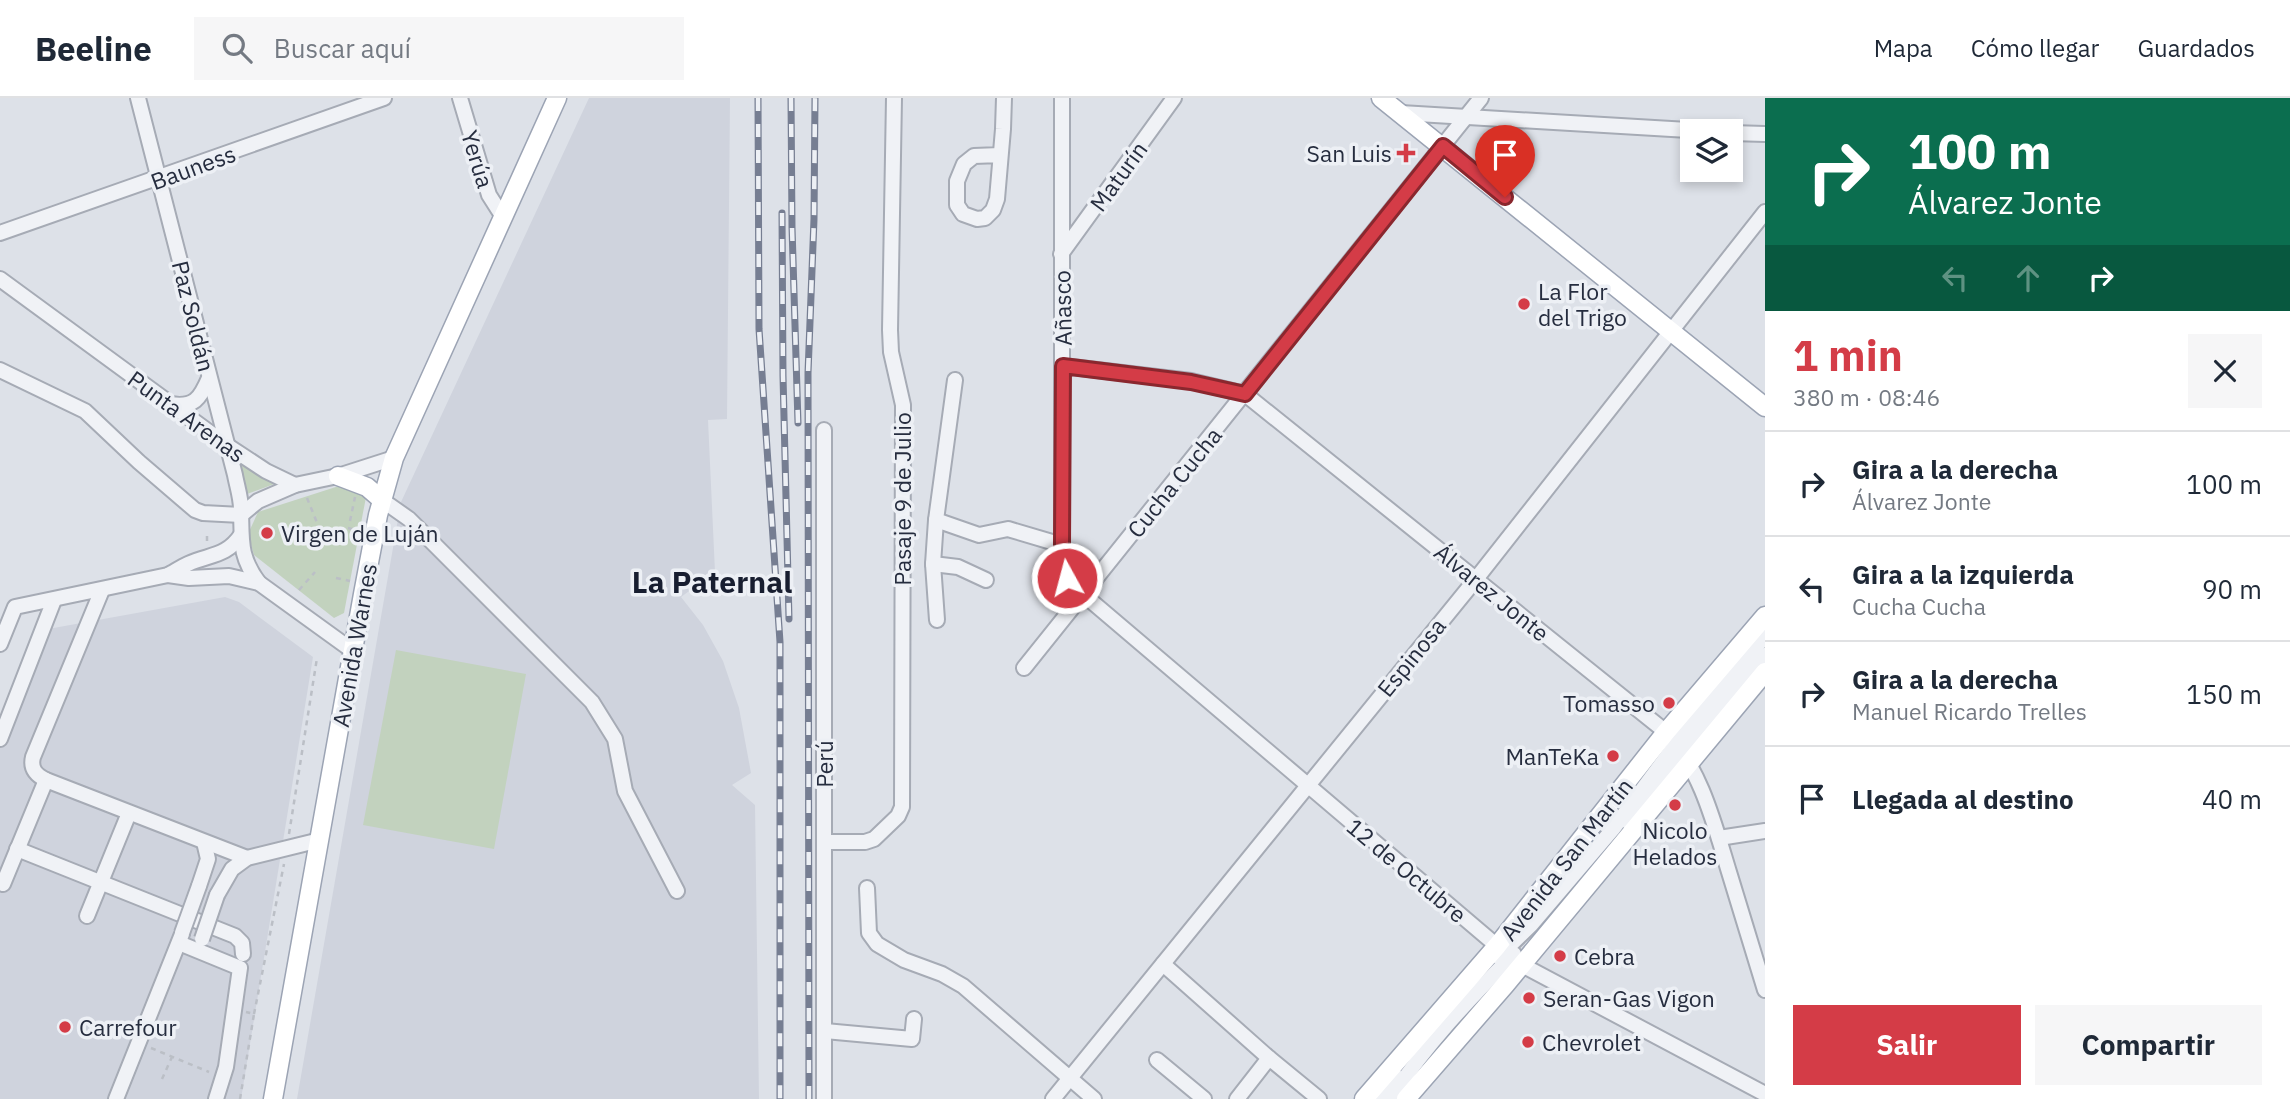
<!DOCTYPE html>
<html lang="es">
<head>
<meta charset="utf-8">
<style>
  :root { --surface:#fff; --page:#f6f6f7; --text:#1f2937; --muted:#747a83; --line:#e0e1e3; --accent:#d43c47 }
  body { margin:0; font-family:"IBM Plex Sans",sans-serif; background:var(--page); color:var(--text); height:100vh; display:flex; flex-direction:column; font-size:26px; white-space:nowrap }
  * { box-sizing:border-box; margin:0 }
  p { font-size:23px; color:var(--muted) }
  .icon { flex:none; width:38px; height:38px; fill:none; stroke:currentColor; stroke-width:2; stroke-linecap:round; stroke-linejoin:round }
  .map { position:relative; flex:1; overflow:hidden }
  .side { display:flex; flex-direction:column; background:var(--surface); width:525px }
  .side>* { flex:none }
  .guide { background:#0b6e4f; color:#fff; overflow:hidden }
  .controls { position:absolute; left:1680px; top:21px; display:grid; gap:14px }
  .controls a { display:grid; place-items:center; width:63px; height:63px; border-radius:0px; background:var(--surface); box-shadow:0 4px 10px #0003; font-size:35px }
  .pin { position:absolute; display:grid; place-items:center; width:60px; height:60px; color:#fff; margin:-72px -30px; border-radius:50% 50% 50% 0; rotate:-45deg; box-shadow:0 0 7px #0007 }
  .pin .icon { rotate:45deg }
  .me { position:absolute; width:77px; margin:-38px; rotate:353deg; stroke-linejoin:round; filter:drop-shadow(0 0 5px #0008) }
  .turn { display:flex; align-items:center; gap:24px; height:147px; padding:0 28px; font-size:32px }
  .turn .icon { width:91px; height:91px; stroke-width:2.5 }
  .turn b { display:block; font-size:49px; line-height:60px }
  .lanes { display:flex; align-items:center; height:66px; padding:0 28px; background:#0003; justify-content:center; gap:35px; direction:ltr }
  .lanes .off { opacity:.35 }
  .round { display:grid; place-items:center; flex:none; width:74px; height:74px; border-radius:0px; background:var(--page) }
  .headline { display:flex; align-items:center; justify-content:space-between; height:119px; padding:0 28px }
  h1 { font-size:42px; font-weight:700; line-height:52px; color:var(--accent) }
  .button { display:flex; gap:14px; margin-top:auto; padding:14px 28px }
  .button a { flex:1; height:80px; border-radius:0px; background:var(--accent); color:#fff; font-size:28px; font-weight:700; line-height:80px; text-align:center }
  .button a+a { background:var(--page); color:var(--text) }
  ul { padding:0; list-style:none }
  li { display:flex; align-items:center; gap:21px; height:105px; padding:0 28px; border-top:2px solid var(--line) }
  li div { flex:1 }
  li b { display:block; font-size:26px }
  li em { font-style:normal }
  header { display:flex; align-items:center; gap:42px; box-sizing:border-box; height:98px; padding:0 35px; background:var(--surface); border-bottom:2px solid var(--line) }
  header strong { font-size:33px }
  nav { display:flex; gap:38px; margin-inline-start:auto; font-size:24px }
  .search { width:490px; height:63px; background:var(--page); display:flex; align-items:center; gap:18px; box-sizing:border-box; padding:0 24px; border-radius:0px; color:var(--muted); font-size:26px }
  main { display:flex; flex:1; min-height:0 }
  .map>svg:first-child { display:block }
  .built { fill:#cfd3dd }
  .green { fill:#c2d2be }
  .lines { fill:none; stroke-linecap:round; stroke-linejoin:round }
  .minor-casing { stroke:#a6abb5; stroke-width:18 }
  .major-casing { stroke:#9ca4b4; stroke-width:21 }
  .path { stroke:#bbbfc6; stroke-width:2.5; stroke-dasharray:5 5; stroke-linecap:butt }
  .minor { stroke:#f0f2f6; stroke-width:14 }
  .major { stroke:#fff; stroke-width:18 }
  .rail-casing { stroke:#767e92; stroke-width:7 }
  .rail { stroke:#edf0f5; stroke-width:4.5; stroke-dasharray:13; stroke-linecap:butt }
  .minor-bridge-casing { stroke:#a6abb5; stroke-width:18; stroke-linecap:butt }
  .minor-bridge { stroke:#f0f2f6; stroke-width:14 }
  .route-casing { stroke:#8a272e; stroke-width:18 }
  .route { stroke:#d43c47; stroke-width:12 }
  .poi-dot { fill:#d43c47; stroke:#edf0f5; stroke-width:2.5 }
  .labels { text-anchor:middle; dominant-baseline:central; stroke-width:7; stroke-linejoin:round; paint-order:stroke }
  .poi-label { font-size:23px; fill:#262d3f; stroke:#edf0f5; text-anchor:start }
  .street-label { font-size:23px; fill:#262d3f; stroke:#edf0f5 }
  .district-label { font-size:30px; font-weight:bold; fill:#181e30; stroke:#edf0f5 }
</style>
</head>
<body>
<header>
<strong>Beeline</strong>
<div class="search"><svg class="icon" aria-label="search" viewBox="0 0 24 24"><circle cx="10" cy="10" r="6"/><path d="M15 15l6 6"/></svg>Buscar aquí</div>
<nav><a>Mapa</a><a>Cómo llegar</a><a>Guardados</a></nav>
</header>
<main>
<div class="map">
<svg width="1765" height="1001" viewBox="0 0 1765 1001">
  <rect width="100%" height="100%" fill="#dde1e8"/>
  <g class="built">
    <path d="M589,0H730L727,321L708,322L715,474L681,499L703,527L723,563L739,610L751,675L732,687L755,707L759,1001H297L401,404Z"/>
    <path d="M225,499L239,504L313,559L241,1001H0V618L37,533Z"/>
  </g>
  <g class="green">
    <path d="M238,363L277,385L247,396Z"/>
    <path d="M342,387L356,390L366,399L344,515L334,520L254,457L248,436L258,414Z"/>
    <path d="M396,552L526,576L494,751L363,727Z"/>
  </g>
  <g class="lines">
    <defs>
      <g id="minor">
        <path d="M138,0L235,377C237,388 241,400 241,411C242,443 239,458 259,485"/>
        <path d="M460,0L489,97L503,119"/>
        <path d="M1062,0V447L1067,480L1084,497L1503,853L1522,867L1765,996"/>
        <path d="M1401,15L1705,33"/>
        <path d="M1731,35L1765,36"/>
        <path d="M1000,57L974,58L964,66L957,83V107L963,116L977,121L985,120L993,112L997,101L1003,31L1004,0"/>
        <path d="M0,135L384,0"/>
        <path d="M1061,156L1174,0"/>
        <path d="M0,181L228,348L266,373L295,387"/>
        <path d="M1063,268L1191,283L1245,296L1666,634C1701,672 1714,725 1729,774C1741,813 1753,853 1765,892"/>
        <path d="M0,272L85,313L139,364L195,412L203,415L241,417L258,403L295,387L338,378L394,360"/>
        <path d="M955,282L936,422L979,437L1008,431L1062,447"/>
        <path d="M170,306C194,310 200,301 209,280"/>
        <path d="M824,332V1001"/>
        <path d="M382,402L409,421L592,604L615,641L625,693L677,793"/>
        <path d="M936,422L933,466L937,522"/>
        <path d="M933,466L958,469L986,482"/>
        <path d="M168,477L189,480L229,478L259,485L353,553"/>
        <path d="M102,492L33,659C30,671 36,677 46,682L247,760"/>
        <path d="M0,546L15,509L168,477C174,474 181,469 188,466C210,456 226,459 241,437"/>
        <path d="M1024,570L1481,0"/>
        <path d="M0,641L54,502"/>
        <path d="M1628,724L1683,655L1765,557"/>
        <path d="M1719,740L1765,733"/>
        <path d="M824,744H865L874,741L898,718L902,709L903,307L891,254L890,232L894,0"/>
        <path d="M17,751L235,838L242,845L243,856"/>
        <path d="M3,786L46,682"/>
        <path d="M199,788L208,761L204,744"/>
        <path d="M867,790L869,835L877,846L904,862L942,876L963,888L1094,1001"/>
        <path d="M217,797L232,771L247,760L320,742"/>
        <path d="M87,818L129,715"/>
        <path d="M179,845L240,870L226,969L216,1001"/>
        <path d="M1498,859L1531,827L1613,731L1676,646L1765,538"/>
        <path d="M1163,866L1269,960L1237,1001"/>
        <path d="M825,933L912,941L914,921"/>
        <path d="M1269,960L1319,1001"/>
        <path d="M1157,962L1204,1001"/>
        <path d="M116,1001L182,836"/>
        <path d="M1053,1001L1476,481L1765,114"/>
        <path d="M1377,1001L1395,977"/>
        <path d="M1390,1001C1425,948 1469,901 1514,856"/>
      </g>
      <g id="major">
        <path d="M1381,0L1765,309"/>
        <path d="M338,378L367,389L382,402"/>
        <path d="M273,1001L363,496L378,417L394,360L557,0"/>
        <path d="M1364,1001L1497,848L1666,634L1765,518"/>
        <path d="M1406,1001L1505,887L1765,574"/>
      </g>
    </defs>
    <use href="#minor" class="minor-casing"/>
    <use href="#major" class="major-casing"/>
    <g class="path">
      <path d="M307,400L320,432"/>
      <path d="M350,423L355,399"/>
      <path d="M348,430L360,433"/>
      <path d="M207,438V445"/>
      <path d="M336,480L350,483"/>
      <path d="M299,492L315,474"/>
      <path d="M289,736L317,560"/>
      <path d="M254,916L284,766"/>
      <path d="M151,950L209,974"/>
      <path d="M162,981L172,959"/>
      <path d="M240,1001L254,916L246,914"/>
    </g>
    <use href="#minor" class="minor"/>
    <use href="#major" class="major"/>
    <defs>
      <g id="rail">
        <path d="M758,0L759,231L780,544V1001"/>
        <path d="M791,0L792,129L798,325"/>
        <path d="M782,115L783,278L789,521"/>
        <path d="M809,1001L808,275L814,121L815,0"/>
      </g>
    </defs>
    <use href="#rail" class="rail-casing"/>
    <use href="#rail" class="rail"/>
    <defs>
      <g id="minor-bridge">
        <path d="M182,835L199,788"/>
        <path d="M202,841L217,797"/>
      </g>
    </defs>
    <use href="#minor-bridge" class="minor-bridge-casing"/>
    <use href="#minor-bridge" class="minor-bridge"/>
  </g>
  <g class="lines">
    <defs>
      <path id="route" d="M1067,480L1062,446L1063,268L1191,284L1245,296L1443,48L1505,99"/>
    </defs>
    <use href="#route" class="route-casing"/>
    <use href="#route" class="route"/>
  </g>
  <g class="poi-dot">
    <path d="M1402.5 44.5h7v7h7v7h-7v7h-7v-7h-7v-7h7z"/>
    <circle cx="1524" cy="206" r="7"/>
    <circle cx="267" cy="435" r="7"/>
    <circle cx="1669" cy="605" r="7"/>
    <circle cx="1613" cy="658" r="7"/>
    <circle cx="1675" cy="707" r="7"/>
    <circle cx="1560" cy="858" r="7"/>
    <circle cx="1529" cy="900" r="7"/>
    <circle cx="65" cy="929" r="7"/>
    <circle cx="1528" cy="944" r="7"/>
  </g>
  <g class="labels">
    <g class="poi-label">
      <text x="1392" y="55" text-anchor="end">San Luis</text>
      <text x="1538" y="193">La Flor<tspan x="1538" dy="26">del Trigo</tspan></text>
      <text x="281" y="435">Virgen de Luján</text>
      <text x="1655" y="605" text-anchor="end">Tomasso</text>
      <text x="1599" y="658" text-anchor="end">ManTeKa</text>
      <text x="1675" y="732" text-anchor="middle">Nicolo<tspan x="1675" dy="26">Helados</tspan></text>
      <text x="1574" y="858">Cebra</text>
      <text x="1543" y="900">Seran-Gas Vigon</text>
      <text x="79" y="929">Carrefour</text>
      <text x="1542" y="944">Chevrolet</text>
    </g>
    <g class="street-label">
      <text transform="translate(478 61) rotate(73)">Yerúa</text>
      <text transform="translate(193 69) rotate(-20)">Bauness</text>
      <text transform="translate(1118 78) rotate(-54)">Maturín</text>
      <text transform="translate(1062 210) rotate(-91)">Añasco</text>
      <text transform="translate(194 218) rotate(76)">Paz Soldán</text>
      <text transform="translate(187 318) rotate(36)">Punta Arenas</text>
      <text transform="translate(1174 384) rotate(-51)">Cucha Cucha</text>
      <text transform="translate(902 401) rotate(-90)">Pasaje 9 de Julio</text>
      <text transform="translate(1492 494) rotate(39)">Álvarez Jonte</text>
      <text transform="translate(354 547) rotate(-80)">Avenida Warnes</text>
      <text transform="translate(1411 559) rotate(-51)">Espinosa</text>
      <text transform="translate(824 666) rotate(-90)">Perú</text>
      <text transform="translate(1566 761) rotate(-52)">Avenida San Martín</text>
      <text transform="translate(1407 772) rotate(40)">12 de Octubre</text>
    </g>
    <g class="district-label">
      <text x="712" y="483">La Paternal</text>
    </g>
  </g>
</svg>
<div class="controls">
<a><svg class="icon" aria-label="layers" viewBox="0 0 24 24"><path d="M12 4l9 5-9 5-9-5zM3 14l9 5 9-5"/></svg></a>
</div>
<div class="pin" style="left:1505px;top:99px;background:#d93025"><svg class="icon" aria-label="arrive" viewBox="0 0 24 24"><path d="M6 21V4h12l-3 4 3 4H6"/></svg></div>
<svg class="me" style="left:1067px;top:480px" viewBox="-20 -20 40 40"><circle r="17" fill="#d43c47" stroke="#fff" stroke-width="3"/><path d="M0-11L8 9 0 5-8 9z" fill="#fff"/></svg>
</div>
<section class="side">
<div class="guide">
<div class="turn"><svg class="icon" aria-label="right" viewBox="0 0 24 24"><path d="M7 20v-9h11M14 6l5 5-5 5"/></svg><div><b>100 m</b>Álvarez Jonte</div></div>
<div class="lanes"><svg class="icon off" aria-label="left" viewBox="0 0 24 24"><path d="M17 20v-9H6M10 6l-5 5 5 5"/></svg><svg class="icon off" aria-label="ahead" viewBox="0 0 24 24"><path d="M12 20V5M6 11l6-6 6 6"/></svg><svg class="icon" aria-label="right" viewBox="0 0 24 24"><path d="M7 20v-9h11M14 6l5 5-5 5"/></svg></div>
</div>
<div class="headline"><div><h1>1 min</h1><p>380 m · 08:46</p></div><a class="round"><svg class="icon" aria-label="close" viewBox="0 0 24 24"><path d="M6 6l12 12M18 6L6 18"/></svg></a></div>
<ul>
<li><svg class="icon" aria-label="right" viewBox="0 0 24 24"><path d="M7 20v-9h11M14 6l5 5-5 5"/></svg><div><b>Gira a la derecha</b><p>Álvarez Jonte</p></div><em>100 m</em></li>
<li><svg class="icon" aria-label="left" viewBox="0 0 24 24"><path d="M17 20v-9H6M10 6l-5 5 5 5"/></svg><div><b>Gira a la izquierda</b><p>Cucha Cucha</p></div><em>90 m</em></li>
<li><svg class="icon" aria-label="right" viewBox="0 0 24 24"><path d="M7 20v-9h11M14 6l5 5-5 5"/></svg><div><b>Gira a la derecha</b><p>Manuel Ricardo Trelles</p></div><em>150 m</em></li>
<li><svg class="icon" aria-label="arrive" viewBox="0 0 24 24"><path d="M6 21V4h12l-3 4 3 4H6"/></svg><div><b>Llegada al destino</b></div><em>40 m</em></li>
</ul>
<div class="button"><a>Salir</a><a>Compartir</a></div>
</section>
</main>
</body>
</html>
